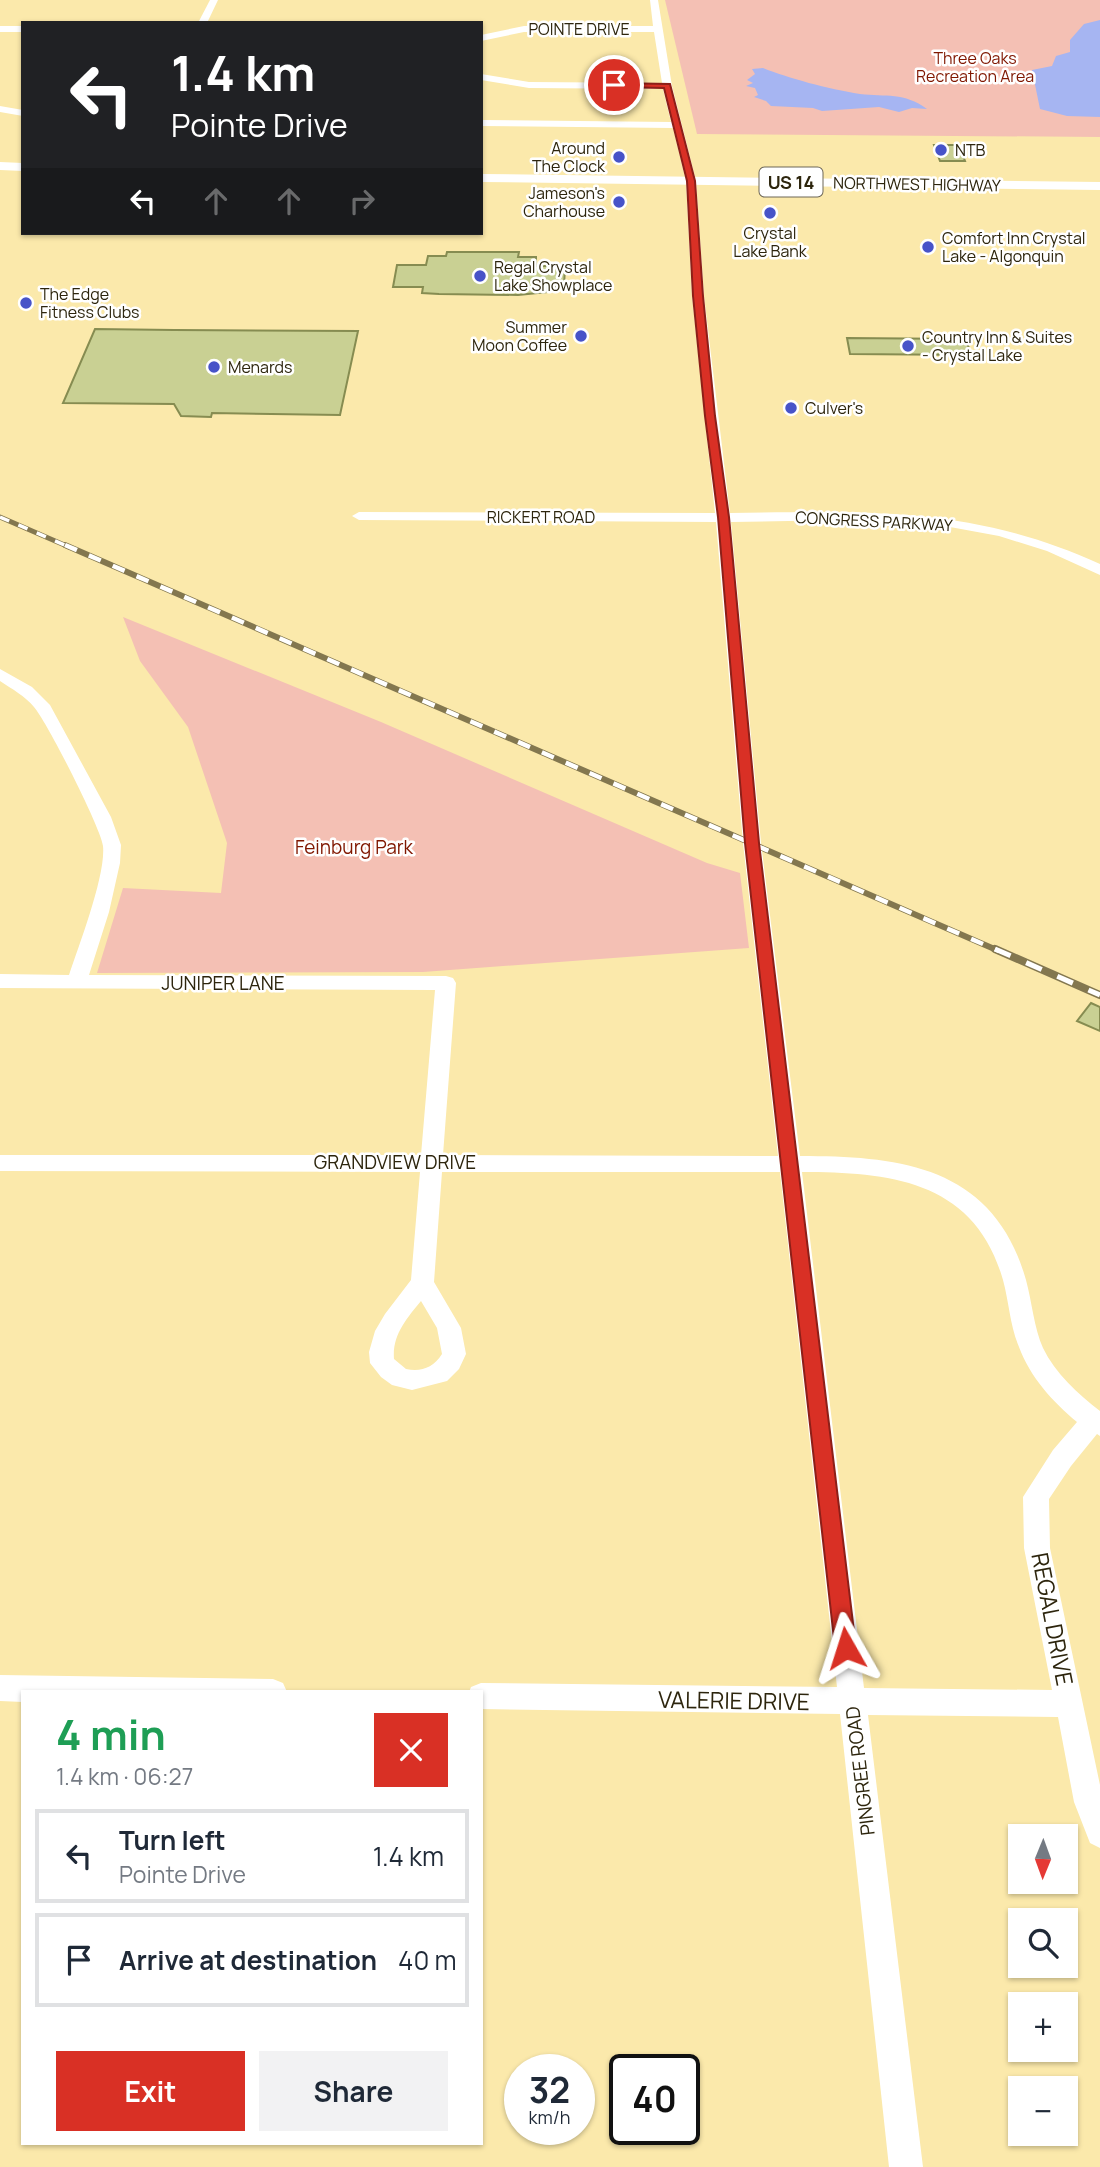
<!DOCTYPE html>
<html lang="en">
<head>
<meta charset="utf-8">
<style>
  :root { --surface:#fff; --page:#f2f2f3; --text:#1f2937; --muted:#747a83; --line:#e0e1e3; --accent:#d93025 }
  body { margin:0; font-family:Manrope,sans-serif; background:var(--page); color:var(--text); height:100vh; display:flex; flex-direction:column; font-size:26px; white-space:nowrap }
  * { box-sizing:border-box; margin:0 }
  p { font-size:23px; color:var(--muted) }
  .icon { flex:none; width:38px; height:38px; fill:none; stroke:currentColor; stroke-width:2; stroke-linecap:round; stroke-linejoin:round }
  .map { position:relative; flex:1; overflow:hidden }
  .sheet { position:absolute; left:21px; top:1690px; width:462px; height:455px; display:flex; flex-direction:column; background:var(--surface); border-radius:0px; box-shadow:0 2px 5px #0004 }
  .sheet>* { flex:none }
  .guide { position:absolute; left:21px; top:21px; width:462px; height:214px; border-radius:0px; box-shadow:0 2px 5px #0004; background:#202124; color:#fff; overflow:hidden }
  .needle { width:46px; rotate:181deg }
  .buttons { position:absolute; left:1008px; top:1824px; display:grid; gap:14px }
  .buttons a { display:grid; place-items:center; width:70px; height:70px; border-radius:0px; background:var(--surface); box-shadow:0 2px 5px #0004; font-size:35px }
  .speed { position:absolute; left:504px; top:2054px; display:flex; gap:14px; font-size:35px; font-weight:700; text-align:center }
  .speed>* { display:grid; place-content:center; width:91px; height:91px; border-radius:50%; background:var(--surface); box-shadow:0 2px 5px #0004; line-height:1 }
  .speed small { font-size:18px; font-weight:400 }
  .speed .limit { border:4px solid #111; border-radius:10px; background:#fff; color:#111 }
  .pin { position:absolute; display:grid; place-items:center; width:60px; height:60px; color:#fff; margin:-30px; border:4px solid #fff; border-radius:50%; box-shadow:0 2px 7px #0007 }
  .me { position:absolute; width:77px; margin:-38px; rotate:354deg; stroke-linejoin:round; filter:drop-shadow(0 0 5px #0008) }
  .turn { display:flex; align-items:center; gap:24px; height:147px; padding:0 35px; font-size:32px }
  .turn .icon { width:91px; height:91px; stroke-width:2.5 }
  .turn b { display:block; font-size:49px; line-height:60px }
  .lanes { display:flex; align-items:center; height:66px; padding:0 35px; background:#0003; justify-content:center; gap:35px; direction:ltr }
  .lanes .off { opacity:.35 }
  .round { display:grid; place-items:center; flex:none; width:74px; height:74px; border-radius:0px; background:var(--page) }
  .overview { display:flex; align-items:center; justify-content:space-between; height:119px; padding:0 35px }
  h1 { font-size:42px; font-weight:700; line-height:52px; color:#1e9e55 }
  .primary-button { display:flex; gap:14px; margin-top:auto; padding:14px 35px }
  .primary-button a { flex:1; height:80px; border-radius:0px; background:var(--accent); color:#fff; font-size:28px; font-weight:700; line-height:80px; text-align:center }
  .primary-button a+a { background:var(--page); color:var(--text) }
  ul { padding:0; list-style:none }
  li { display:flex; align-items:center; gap:21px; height:94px; margin:0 14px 10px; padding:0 21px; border:4px solid var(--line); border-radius:0px }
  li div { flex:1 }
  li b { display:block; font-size:26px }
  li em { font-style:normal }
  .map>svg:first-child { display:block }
  .green { fill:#f4c0b4 }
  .water { fill:#a6b5f2 }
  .building { fill:#c9d093; stroke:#868c51; stroke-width:2 }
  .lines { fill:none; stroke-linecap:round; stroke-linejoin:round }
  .minor { fill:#fff; fill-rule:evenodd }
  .major { fill:#fff; fill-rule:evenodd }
  .rail-far2-casing { stroke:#83774f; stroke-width:5 }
  .rail-far1-casing { stroke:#83774f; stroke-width:6 }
  .rail-casing { stroke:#83774f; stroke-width:8 }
  .rail-far2 { stroke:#fff; stroke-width:3.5; stroke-dasharray:10; stroke-linecap:butt }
  .rail-far1 { stroke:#fff; stroke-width:4.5; stroke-dasharray:13; stroke-linecap:butt }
  .rail { stroke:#fff; stroke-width:5; stroke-dasharray:17; stroke-linecap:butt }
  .route { fill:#d93025; stroke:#8d1f18; stroke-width:2 }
  .poi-dot { fill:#4753c8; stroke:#fff; stroke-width:2.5 }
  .labels { text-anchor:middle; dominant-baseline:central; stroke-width:5; stroke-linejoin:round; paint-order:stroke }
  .far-street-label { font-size:16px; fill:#2d250d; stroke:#fff }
  .far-park-label { font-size:16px; fill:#801700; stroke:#fff }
  .far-poi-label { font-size:16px; fill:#2d250d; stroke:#fff; text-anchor:start }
  .shield { fill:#fff; stroke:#6c6656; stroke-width:2 }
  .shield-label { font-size:18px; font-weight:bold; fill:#2d250d }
  .park-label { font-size:19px; fill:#801700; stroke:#fff }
  .street-label { font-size:19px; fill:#2d250d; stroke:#fff }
  .near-street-label { font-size:23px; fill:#2d250d; stroke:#fff }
</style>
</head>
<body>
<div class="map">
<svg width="1100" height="2167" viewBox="0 0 1100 2167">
  <rect width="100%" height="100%" fill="#fbe9ab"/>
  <g class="green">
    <path d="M665,0H1100V137L697,134Z"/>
    <path d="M123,617L381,722L707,863L740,873L749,948L423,972L97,973L123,888L221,893L227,843L188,727L140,661Z"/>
  </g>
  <g class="water">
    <path d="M1100,20V117L1067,116L1040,109L1032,70L1052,66L1056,56L1070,52V40L1084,24Z"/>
    <path d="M763,68C788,78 828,89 860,94C886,97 904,92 927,109L912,108L899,112L879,107L822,111L813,108L771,106L766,101L754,97L758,95L755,88L746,86L753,83L747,80L755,74L752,69Z"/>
  </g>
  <g class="building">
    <path d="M934,145H959L965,161H940Z"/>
    <path d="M447,252H519L518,257H536V266H565L564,287H547V292L518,295L439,294L422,293L423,287H393L397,265H426L428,256H446Z"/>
    <path d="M95,329L174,330L358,331L340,415L212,413L211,417L181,416L174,404L63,403Z"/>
    <path d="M847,338L966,339L971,355L850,354Z"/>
    <path d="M1091,1003L1100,1007V1031L1077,1021Z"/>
  </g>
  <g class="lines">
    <g class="minor">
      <path d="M210,0H218L207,23H198Z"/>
      <path d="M650,0H658L672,86L696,181L704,296L730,513C865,511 974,506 1100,564V575L1047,551L999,536L950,527L842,520L731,522L761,843L800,1156C903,1156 994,1167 1026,1280C1032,1302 1034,1328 1043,1348C1055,1373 1078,1394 1100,1411V1436L1097,1434L1071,1466L1049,1499L1050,1548L1100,1785V1848L1090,1843L1074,1802L1058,1717L868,1715L923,2167H889L840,1714L481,1709V1692H469L471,1687L481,1683L837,1687L780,1172H442L434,1282L461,1328L466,1354L459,1369L447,1381L412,1390L392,1385L381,1377L370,1363L369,1352L375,1331L385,1314L411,1280L420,1172L0,1171V1155H421L435,990L0,988V974L69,975C79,945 106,875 103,846C101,828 47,722 34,707C25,696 12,689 0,681V669L32,687L50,705L111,817L121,845L120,863L109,912L89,975L446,976L453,978L456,983L443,1155L778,1156L743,843L716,522L359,520L352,516L359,512L715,513L692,296L686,181L673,128L481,126V120L671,122L663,89L529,88L481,80V74L529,82L662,83L654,32H524L481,41V35L524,26H653ZM802,1172C891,1172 975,1181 1003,1280C1009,1302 1010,1326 1019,1347C1030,1377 1053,1402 1077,1422L1053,1450L1023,1497L1024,1548L1052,1690L864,1688ZM421,1301L437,1328L442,1354C433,1368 421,1372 406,1369L394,1359C392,1335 407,1318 421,1301Z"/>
      <rect x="0" y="26" width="23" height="6"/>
      <path d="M0,106L23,110V116L0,112Z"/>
      <path d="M0,1675L273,1679L283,1683L287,1692H23V1702L0,1701Z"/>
    </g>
    <g class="major">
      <path d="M0,162L23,163V171L0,170Z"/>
      <path d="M481,174L1100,182V190L481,182Z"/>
    </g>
    <defs>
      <path id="rail-far2" d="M0,517L69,547"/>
      <path id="rail-far1" d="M65,545L999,951"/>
      <path id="rail" d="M995,949L1100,995"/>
    </defs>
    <use href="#rail-far2" class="rail-far2-casing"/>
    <use href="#rail-far1" class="rail-far1-casing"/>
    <use href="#rail" class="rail-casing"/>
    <use href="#rail-far2" class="rail-far2"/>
    <use href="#rail-far1" class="rail-far1"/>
    <use href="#rail" class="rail"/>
  </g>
  <path class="route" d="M614,83L670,84L695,181L703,296L715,416L729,517L759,843L856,1648L853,1655L846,1658L838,1655L835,1648L745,843L718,517L705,416L693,296L687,181L664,88L611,87Z"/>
  <g class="poi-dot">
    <circle cx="941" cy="150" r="7"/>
    <circle cx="619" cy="157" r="7"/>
    <circle cx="619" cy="202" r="7"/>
    <circle cx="770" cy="213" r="7"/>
    <circle cx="928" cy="247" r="7"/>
    <circle cx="480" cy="276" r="7"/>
    <circle cx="26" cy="303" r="7"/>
    <circle cx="581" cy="336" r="7"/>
    <circle cx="908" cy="346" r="7"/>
    <circle cx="214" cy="367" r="7"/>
    <circle cx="791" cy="408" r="7"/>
  </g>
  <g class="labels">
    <g class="far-street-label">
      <text x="579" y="29">POINTE DRIVE</text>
      <text transform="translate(917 184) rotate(1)">NORTHWEST HIGHWAY</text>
      <text x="541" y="517">RICKERT ROAD</text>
      <text transform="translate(874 521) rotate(3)">CONGRESS PARKWAY</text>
    </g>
    <g class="far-park-label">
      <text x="975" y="58">Three Oaks<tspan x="975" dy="18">Recreation Area</tspan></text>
    </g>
    <g class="far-poi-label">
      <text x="605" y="148" text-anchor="end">Around<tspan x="605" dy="18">The Clock</tspan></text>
      <text x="955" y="150">NTB</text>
      <text x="605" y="193" text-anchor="end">Jameson's<tspan x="605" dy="18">Charhouse</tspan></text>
      <text x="770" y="233" text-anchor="middle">Crystal<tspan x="770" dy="18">Lake Bank</tspan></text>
      <text x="942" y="238">Comfort Inn Crystal<tspan x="942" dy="18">Lake - Algonquin</tspan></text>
      <text x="494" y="267">Regal Crystal<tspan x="494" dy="18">Lake Showplace</tspan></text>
      <text x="40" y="294">The Edge<tspan x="40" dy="18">Fitness Clubs</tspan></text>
      <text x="567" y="327" text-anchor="end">Summer<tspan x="567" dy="18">Moon Coffee</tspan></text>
      <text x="922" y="337">Country Inn &amp; Suites<tspan x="922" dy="18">- Crystal Lake</tspan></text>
      <text x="228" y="367">Menards</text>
      <text x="805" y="408">Culver's</text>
    </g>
    <rect class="shield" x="759.5" y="167.5" width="63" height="29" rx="5"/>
    <g class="shield-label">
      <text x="791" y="182">US 14</text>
    </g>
    <g class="park-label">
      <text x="354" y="847">Feinburg Park</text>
    </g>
    <g class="street-label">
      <text x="223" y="983">JUNIPER LANE</text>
      <text x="395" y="1162">GRANDVIEW DRIVE</text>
      <text transform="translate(860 1771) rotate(-97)">PINGREE ROAD</text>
    </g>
    <g class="near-street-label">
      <text transform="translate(1053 1619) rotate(79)">REGAL DRIVE</text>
      <text transform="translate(734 1700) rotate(1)">VALERIE DRIVE</text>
    </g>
  </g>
</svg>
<div class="buttons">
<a><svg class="needle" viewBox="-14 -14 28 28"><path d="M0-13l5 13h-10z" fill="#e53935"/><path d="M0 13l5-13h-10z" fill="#747a83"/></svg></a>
<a><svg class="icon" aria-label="search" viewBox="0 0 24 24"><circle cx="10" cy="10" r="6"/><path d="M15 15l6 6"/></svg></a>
<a>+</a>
<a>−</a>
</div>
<div class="speed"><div>32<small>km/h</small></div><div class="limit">40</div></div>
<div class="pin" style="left:614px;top:85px;background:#d93025"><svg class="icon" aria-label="arrive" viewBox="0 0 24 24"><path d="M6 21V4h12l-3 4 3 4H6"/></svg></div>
<svg class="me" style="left:846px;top:1648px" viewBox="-20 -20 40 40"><path d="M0-17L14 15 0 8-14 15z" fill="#d93025" stroke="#fff" stroke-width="4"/></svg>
<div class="guide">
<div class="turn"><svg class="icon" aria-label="left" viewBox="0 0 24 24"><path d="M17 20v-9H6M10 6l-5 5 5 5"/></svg><div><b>1.4 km</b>Pointe Drive</div></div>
<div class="lanes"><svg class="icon" aria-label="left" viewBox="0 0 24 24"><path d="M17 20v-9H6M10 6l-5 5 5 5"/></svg><svg class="icon off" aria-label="ahead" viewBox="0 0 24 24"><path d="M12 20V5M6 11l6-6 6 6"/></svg><svg class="icon off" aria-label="ahead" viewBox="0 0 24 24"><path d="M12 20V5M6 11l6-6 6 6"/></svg><svg class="icon off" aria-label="right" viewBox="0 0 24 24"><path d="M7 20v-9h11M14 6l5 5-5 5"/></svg></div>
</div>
<section class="sheet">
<div class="overview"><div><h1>4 min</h1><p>1.4 km · 06:27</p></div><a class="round" style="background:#d93025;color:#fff"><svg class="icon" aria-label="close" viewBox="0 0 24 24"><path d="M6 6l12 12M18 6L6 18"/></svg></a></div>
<ul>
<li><svg class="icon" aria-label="left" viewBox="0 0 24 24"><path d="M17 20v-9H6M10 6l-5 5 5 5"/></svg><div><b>Turn left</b><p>Pointe Drive</p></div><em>1.4 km</em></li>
<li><svg class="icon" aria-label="arrive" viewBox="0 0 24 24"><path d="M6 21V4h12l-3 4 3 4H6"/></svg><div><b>Arrive at destination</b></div><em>40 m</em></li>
</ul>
<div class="primary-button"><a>Exit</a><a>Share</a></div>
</section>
</div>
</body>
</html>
